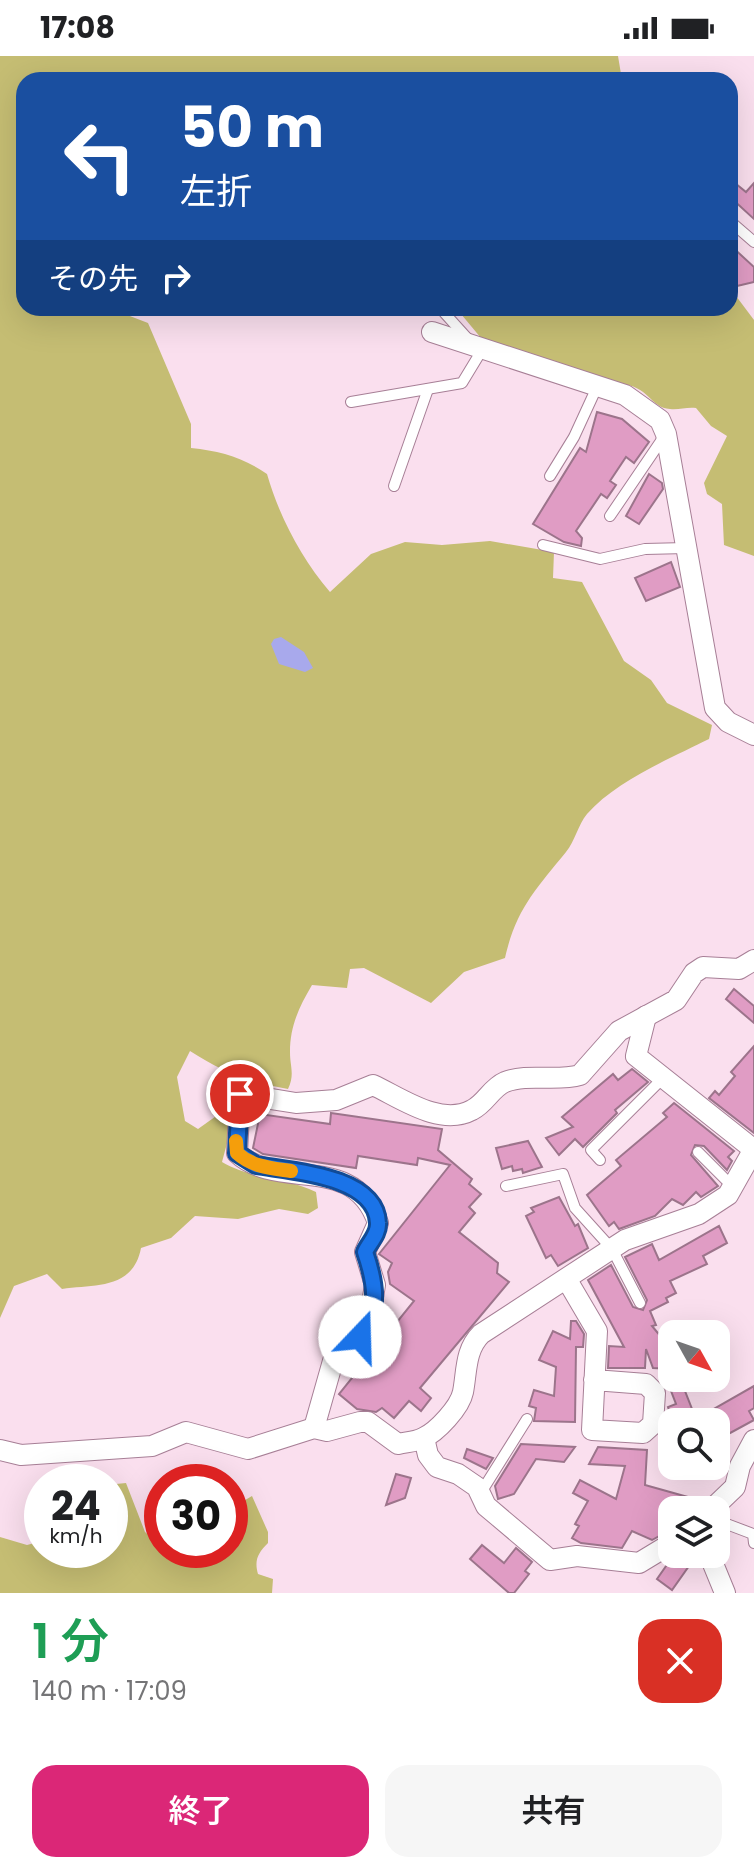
<!DOCTYPE html>
<html lang="ja">
<head>
<meta charset="utf-8">
<style>
  :root { --surface:#fff; --page:#f6f6f6; --text:#202124; --muted:#757577; --accent:#db2777 }
  body { margin:0; font-family:Poppins,"Noto Sans JP",sans-serif; background:var(--page); color:var(--text); height:100vh; display:flex; flex-direction:column; font-size:30px; white-space:nowrap }
  * { box-sizing:border-box; margin:0 }
  p { font-size:26px; color:var(--muted) }
  .icon { flex:none; width:44px; height:44px; fill:none; stroke:currentColor; stroke-width:2; stroke-linecap:round; stroke-linejoin:round }
  .map { position:relative; height:1537px; overflow:hidden }
  .panel { display:flex; flex-direction:column; background:var(--surface); flex:1 }
  .panel>* { flex:none }
  .hud { position:absolute; left:16px; top:16px; width:722px; height:244px; border-radius:24px; box-shadow:0 8px 32px #0002; background:#1a4fa0; color:#fff; overflow:hidden }
  .needle { width:52px; rotate:130deg }
  .buttons { position:absolute; left:658px; top:1264px; display:grid; gap:16px }
  .buttons a { display:grid; place-items:center; width:72px; height:72px; border-radius:16px; background:var(--surface); box-shadow:0 8px 32px #0002; font-size:40px }
  .speed { position:absolute; left:24px; top:1408px; display:flex; gap:16px; font-size:40px; font-weight:700; text-align:center }
  .speed>* { display:grid; place-content:center; width:104px; height:104px; border-radius:50%; background:var(--surface); box-shadow:0 8px 32px #0002; line-height:1 }
  .speed small { font-size:20px; font-weight:400 }
  .speed .limit { border:12px solid #d22; background:#fff; color:#111 }
  .pin { position:absolute; display:grid; place-items:center; width:68px; height:68px; color:#fff; margin:-34px; border:4px solid #fff; border-radius:50%; box-shadow:0 2px 8px #0007 }
  .me { position:absolute; width:88px; margin:-44px; rotate:21deg; stroke-linejoin:round; filter:drop-shadow(0 0 6px #0008) }
  .turn { display:flex; align-items:center; gap:28px; height:168px; padding:0 32px; font-size:36px }
  .turn .icon { width:104px; height:104px; stroke-width:2.5 }
  .turn b { display:block; font-size:56px; line-height:68px }
  .then { display:flex; align-items:center; height:76px; padding:0 32px; background:#0003; gap:16px; font-size:30px }
  .round { display:grid; place-items:center; flex:none; width:84px; height:84px; border-radius:24px; background:var(--page) }
  .overview { display:flex; align-items:center; justify-content:space-between; height:136px; padding:0 32px }
  h1 { font-size:48px; font-weight:600; line-height:60px; color:#1e9e55 }
  .cta { display:flex; gap:16px; margin-top:auto; padding:16px 32px }
  .cta a { flex:1; height:92px; border-radius:24px; background:var(--accent); color:#fff; font-size:32px; font-weight:600; line-height:92px; text-align:center }
  .cta a+a { background:var(--page); color:var(--text) }
  .status { display:flex; justify-content:space-between; align-items:center; height:56px; padding:0 40px; background:var(--surface); direction:ltr }
  .status svg { height:22px; fill:currentColor }
  .map>svg:first-child { display:block }
  .forest { fill:#c5bd73 }
  .water { fill:#a8a9ec }
  .building { fill:#e09cc4; stroke:#9c748b; stroke-width:2 }
  .lines { fill:none; stroke-linecap:round; stroke-linejoin:round }
  .service-casing { stroke:#a77f96; stroke-width:12 }
  .minor-casing { stroke:#a77f96; stroke-width:22 }
  .service { stroke:#fff; stroke-width:10 }
  .minor { stroke:#fff; stroke-width:20 }
  .route-casing { stroke:#114b97; stroke-width:20 }
  .route { stroke:#1a73e8; stroke-width:14 }
  .slow { stroke:#f59e0b; stroke-width:14 }
</style>
</head>
<body>
<div class="status"><b>17:08</b><svg viewBox="0 0 49 12"><path d="M0 12V9h3v3zM5 12V6h3v6zM10 12V3h3v9zM15 12V0h3v12zM26 1h20v11H26zM47 4h2v5h-2z"/></svg></div>
<div class="map">
<svg width="754" height="1537" viewBox="0 0 754 1537">
  <rect width="100%" height="100%" fill="#fadfee"/>
  <g class="forest">
    <path d="M0,0H618L622,24H24V252H109L148,267L191,368V392C220,395 242,401 267,418C279,460 301,502 330,536L371,498L405,486L442,489L490,485L554,496L553,522L582,526L624,605L651,624L667,647L712,669L709,683C671,702 616,725 587,758C578,769 575,785 566,796C536,833 516,853 505,902L464,916L431,947L364,912L350,913L347,932L312,929C299,951 290,970 290,996C290,1011 295,1018 288,1033C250,1027 221,1015 190,995L177,1021L185,1065L198,1073L219,1058L234,1061L222,1106C250,1123 286,1121 316,1136L318,1152L308,1158L279,1153L238,1163L195,1160L171,1182L141,1192C133,1234 95,1228 62,1233L47,1218L14,1230L0,1262Z"/>
    <path d="M730,232L754,264V500L724,489L722,448L707,438L704,427L727,380L711,370L696,352C686,351 679,354 670,353C650,352 649,329 619,328L481,282L456,252H730Z"/>
    <path d="M126,1427L145,1476L162,1490V1494H230V1453L252,1440L268,1476V1487C258,1497 254,1504 258,1518L273,1523L272,1537H0V1481L27,1489L42,1485V1494H110V1437L116,1428Z"/>
  </g>
  <path class="water" d="M281,581L304,596L313,612L305,616L279,608L271,588L274,583Z"/>
  <g class="building">
    <path d="M730,123L746,136L754,127V163L730,141Z"/>
    <path d="M730,189L754,211V226L737,230Z"/>
    <path d="M597,356L622,363L649,386L634,407L626,401L610,425L616,429L607,442L601,438L576,475L582,482L581,490L564,486L533,468L580,392L586,396Z"/>
    <path d="M649,418L662,427L663,433L639,468L626,460Z"/>
    <path d="M671,506L680,531L646,545L635,522Z"/>
    <path d="M734,933L754,950V967L726,943Z"/>
    <path d="M754,990V1077L709,1042L715,1035L719,1039L735,1020L731,1016Z"/>
    <path d="M632,1013L648,1026L615,1054L617,1057L583,1091L575,1083L559,1099L546,1082L573,1071L562,1061L613,1018L618,1024Z"/>
    <path d="M674,1047L734,1095L728,1101L732,1105L727,1114L704,1090L695,1089L691,1099L718,1130L701,1141L696,1136L683,1149L672,1143L655,1160L619,1173L614,1166L609,1170L587,1139L621,1110L616,1104L667,1061L663,1057Z"/>
    <path d="M331,1057L442,1073L438,1094L472,1123L469,1128L481,1138L469,1151L475,1157L459,1176L498,1207L497,1217L509,1226L420,1332L431,1342L421,1355L409,1345L394,1362L382,1352L376,1356L357,1353L339,1338L414,1245L390,1228L388,1216L392,1207L379,1198L450,1109L418,1102L417,1109L358,1100L356,1112L263,1098L253,1092L260,1058L330,1068Z"/>
    <path d="M528,1085L542,1111L523,1117L522,1113L513,1115L512,1110L502,1113L496,1092Z"/>
    <path d="M559,1141L575,1170L578,1168L588,1192L558,1210L551,1199L546,1202L526,1160L534,1156L531,1152Z"/>
    <path d="M719,1170L727,1187L703,1200L707,1208L670,1225L676,1237L666,1242L668,1246L650,1255L656,1269L652,1270L672,1294V1313L653,1312L646,1293L645,1312H608L609,1290L624,1291L588,1224L611,1209L633,1251L643,1254L647,1244L625,1201L652,1188L659,1204Z"/>
    <path d="M571,1265H576L584,1278L583,1291H576L575,1366L534,1365L536,1352L529,1350L534,1334L554,1340L556,1311L539,1304L553,1275L570,1283Z"/>
    <path d="M666,1322H686L690,1333L685,1335L696,1363L754,1330V1352L749,1355L754,1364L721,1382L716,1366H673L668,1351L676,1348Z"/>
    <path d="M521,1388L575,1391L564,1406L536,1403L514,1438L498,1443L495,1430Z"/>
    <path d="M598,1391L647,1394L645,1429L702,1445L698,1454H671L661,1479L652,1484L632,1475L622,1492L581,1487L572,1482L579,1470L575,1468L588,1445L573,1437L580,1424L616,1443L625,1410L589,1408Z"/>
    <path d="M467,1393L493,1402L486,1413L464,1402Z"/>
    <path d="M396,1418L411,1422L405,1442L386,1449Z"/>
    <path d="M482,1489L504,1507L516,1492L532,1506L525,1515L529,1518L514,1537H509L470,1503Z"/>
    <path d="M679,1498L696,1500L672,1534L657,1523L671,1503Z"/>
  </g>
  <g class="lines">
    <defs>
      <g id="service">
        <path d="M731,166L754,186"/>
        <path d="M440,252L468,283"/>
        <path d="M351,346L462,327L482,294"/>
        <path d="M550,420L574,381L597,331"/>
        <path d="M394,430L428,333"/>
        <path d="M610,460L665,379"/>
        <path d="M543,489L600,503L645,493L686,492"/>
        <path d="M698,1096L733,1131"/>
        <path d="M600,1104L591,1094L663,1022"/>
        <path d="M506,1130L563,1118L575,1152L612,1193L640,1247"/>
        <path d="M480,1438L527,1363"/>
        <path d="M716,1464L753,1478L754,1487"/>
      </g>
      <g id="minor">
        <path d="M432,276L625,339L660,364L666,378L715,652L728,666L754,679"/>
        <path d="M646,960L636,1000L753,1093"/>
        <path d="M567,1224L597,1275L592,1374L643,1377L653,1368L655,1337L646,1328L594,1324"/>
        <path d="M314,1372L333,1305L368,1271L375,1229L365,1196L378,1167C354,1095 279,1136 237,1097L240,1038L296,1047L336,1044L373,1029C401,1042 440,1071 472,1054C486,1047 491,1032 505,1026C528,1017 557,1026 580,1019L619,975L676,944L694,917L703,911L739,913L754,904"/>
        <path d="M424,1382L428,1399L437,1411L458,1418L477,1431L486,1450L550,1504L577,1500L639,1507L672,1487"/>
        <path d="M0,1394L21,1399L152,1390L186,1376L248,1393L314,1372L327,1375L360,1366H368L398,1388C406,1386 416,1386 423,1382C437,1376 460,1351 463,1336C467,1315 465,1294 481,1278L625,1184L699,1158L728,1139L754,1093"/>
        <path d="M711,1454L735,1431L740,1410L754,1384"/>
        <path d="M709,1498L725,1537"/>
      </g>
    </defs>
    <use href="#service" class="service-casing"/>
    <use href="#minor" class="minor-casing"/>
    <use href="#service" class="service"/>
    <use href="#minor" class="minor"/>
  </g>
  <g class="lines">
    <defs>
      <path id="route" d="M240,1038L237,1097L256,1109C290,1115 376,1119 378,1167C379,1178 369,1187 365,1196C375,1225 381,1255 360,1281"/>
    </defs>
    <use href="#route" class="route-casing"/>
    <use href="#route" class="route"/>
    <path class="slow" d="M236,1085L237,1097C252,1111 271,1112 291,1115"/>
  </g>
</svg>
<div class="buttons">
<a><svg class="needle" viewBox="-14 -14 28 28"><path d="M0-13l5 13h-10z" fill="#e53935"/><path d="M0 13l5-13h-10z" fill="#757577"/></svg></a>
<a><svg class="icon" aria-label="search" viewBox="0 0 24 24"><circle cx="10" cy="10" r="6"/><path d="M15 15l6 6"/></svg></a>
<a><svg class="icon" aria-label="layers" viewBox="0 0 24 24"><path d="M12 4l9 5-9 5-9-5zM3 14l9 5 9-5"/></svg></a>
</div>
<div class="speed"><div>24<small>km/h</small></div><div class="limit">30</div></div>
<div class="pin" style="left:240px;top:1038px;background:#d93025"><svg class="icon" aria-label="arrive" viewBox="0 0 24 24"><path d="M6 21V4h12l-3 4 3 4H6"/></svg></div>
<svg class="me" style="left:360px;top:1281px" viewBox="-20 -20 40 40"><circle r="19" fill="#fff"/><path d="M0-13L10 11 0 6-10 11z" fill="#1a73e8"/></svg>
<div class="hud">
<div class="turn"><svg class="icon" aria-label="left" viewBox="0 0 24 24"><path d="M17 20v-9H6M10 6l-5 5 5 5"/></svg><div><b>50 m</b>左折</div></div>
<div class="then">その先<svg class="icon" aria-label="right" viewBox="0 0 24 24"><path d="M7 20v-9h11M14 6l5 5-5 5"/></svg></div>
</div>
</div>
<section class="panel">
<div class="overview"><div><h1>1 分</h1><p>140 m · 17:09</p></div><a class="round" style="background:#d93025;color:#fff"><svg class="icon" aria-label="close" viewBox="0 0 24 24"><path d="M6 6l12 12M18 6L6 18"/></svg></a></div>
<div class="cta"><a>終了</a><a>共有</a></div>
</section>
</body>
</html>
